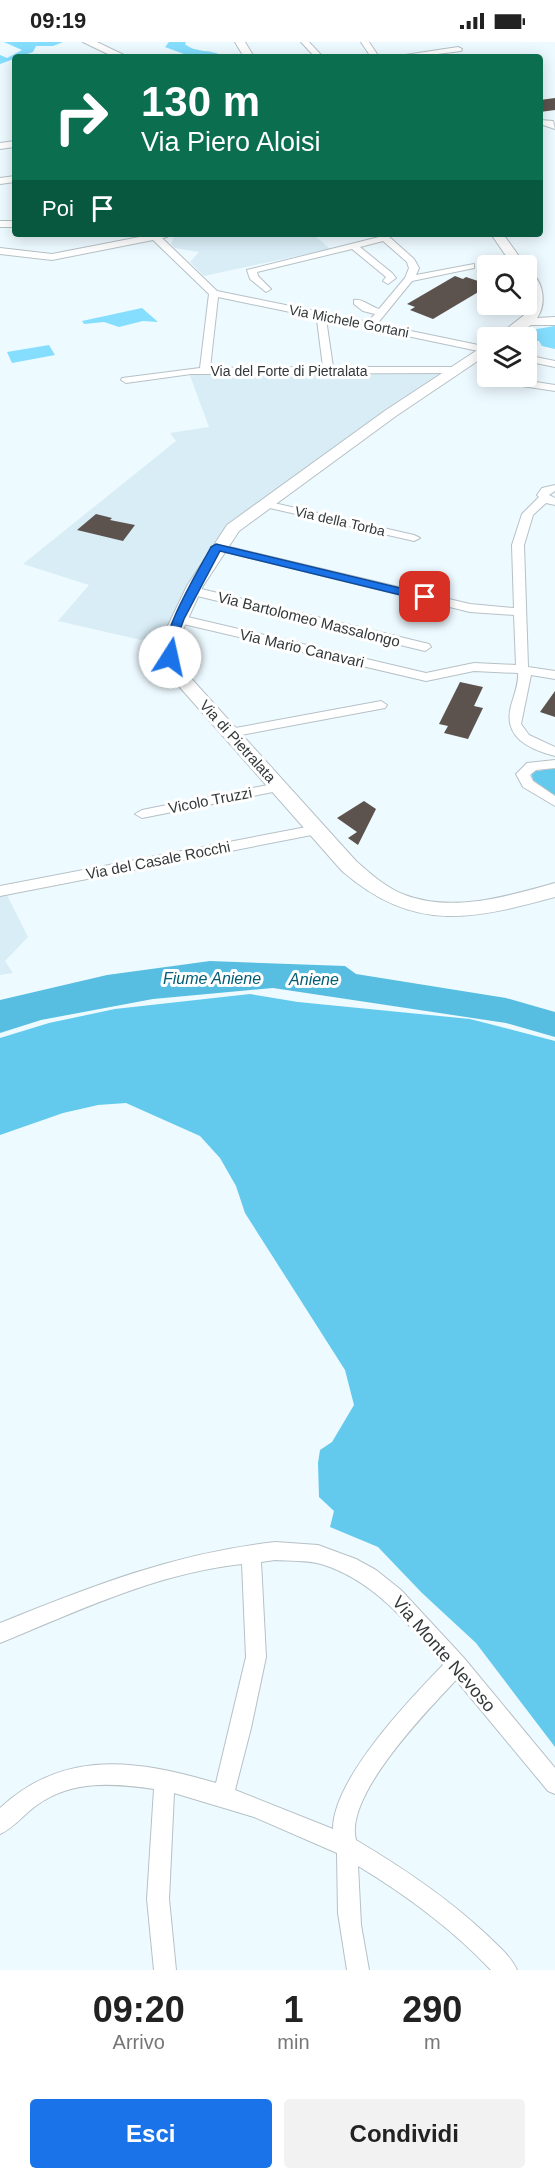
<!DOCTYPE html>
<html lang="it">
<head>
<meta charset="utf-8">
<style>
  :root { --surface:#fff; --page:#f2f2f2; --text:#222; --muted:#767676; --accent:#1a73e8 }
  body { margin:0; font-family:Helvetica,sans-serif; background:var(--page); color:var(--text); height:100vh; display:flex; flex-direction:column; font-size:22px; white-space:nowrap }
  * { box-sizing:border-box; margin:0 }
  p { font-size:20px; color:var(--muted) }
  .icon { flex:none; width:33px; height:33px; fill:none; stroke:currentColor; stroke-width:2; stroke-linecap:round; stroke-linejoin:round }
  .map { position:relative; height:1928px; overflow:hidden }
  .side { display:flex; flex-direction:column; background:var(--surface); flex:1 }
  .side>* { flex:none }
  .top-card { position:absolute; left:12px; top:12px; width:531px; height:183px; border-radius:6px; box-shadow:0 3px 15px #0003; background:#0b6e4f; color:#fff; overflow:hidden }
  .fabs { position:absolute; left:477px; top:213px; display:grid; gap:12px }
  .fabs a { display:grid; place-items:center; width:60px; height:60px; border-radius:6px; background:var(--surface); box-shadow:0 3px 15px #0003; font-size:30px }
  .pin { position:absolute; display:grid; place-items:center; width:51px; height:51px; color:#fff; margin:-26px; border-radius:12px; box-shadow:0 3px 9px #0006 }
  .me { position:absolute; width:66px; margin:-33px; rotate:10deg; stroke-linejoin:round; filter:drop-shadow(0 0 4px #0008) }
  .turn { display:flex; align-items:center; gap:21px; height:126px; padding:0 30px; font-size:27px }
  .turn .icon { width:78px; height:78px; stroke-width:2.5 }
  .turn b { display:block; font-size:42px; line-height:51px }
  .then { display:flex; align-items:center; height:57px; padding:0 30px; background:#0003; gap:12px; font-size:22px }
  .eta { display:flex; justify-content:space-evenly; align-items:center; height:102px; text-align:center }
  .eta b { font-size:36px; font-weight:700; line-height:42px }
  .primary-button { display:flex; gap:12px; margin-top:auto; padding:12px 30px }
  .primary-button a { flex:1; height:69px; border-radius:6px; background:var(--accent); color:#fff; font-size:24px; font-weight:700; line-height:69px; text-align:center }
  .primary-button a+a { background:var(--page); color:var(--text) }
  .status { display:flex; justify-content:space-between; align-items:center; height:42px; padding:0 30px; background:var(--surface); direction:ltr }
  .status svg { height:16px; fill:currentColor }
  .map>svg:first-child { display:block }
  .built { fill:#d9edf6 }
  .green { fill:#85defe }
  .forest { fill:#63caed }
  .water { fill:#57bee1 }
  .building { fill:#5c534e }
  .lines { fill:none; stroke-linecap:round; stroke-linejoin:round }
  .street-casing { stroke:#b6c1c6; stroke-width:2 }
  .secondary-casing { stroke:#b6c1c6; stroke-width:2 }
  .street { fill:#fff; fill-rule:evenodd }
  .secondary { fill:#fff; fill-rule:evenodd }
  .route { fill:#1a73e8; stroke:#114b97; stroke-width:1.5 }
  .labels { text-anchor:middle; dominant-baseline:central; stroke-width:6; stroke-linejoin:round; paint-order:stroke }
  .far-street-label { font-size:14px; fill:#333839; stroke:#fff }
  .street-label { font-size:15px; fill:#333839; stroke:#fff }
  .water-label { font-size:16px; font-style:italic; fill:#025d75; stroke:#fff }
  .near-street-label { font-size:18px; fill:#333839; stroke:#fff }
</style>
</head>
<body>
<div class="status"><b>09:19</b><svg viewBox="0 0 49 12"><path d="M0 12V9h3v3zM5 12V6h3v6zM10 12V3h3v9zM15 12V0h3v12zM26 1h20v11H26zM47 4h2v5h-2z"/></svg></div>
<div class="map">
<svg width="555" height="1928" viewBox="0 0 555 1928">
  <rect width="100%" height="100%" fill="#edfaff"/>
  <g class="built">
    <path d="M186,192H313L330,207L204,234L190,220L199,210L175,206L171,202L174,195Z"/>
    <path d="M443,330L230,483L216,498L202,520L163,603L58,579L89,543L23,522L176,399L170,391L209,385L189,331Z"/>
    <path d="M7,853L28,895L5,919L13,931L0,933V854Z"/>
  </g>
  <g class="green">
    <path d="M4,0H63L53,4H36L33,10L0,22V13L7,16L22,8Z"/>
    <path d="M169,0H186L185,2C195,11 209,7 221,13L192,15L165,5Z"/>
    <path d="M142,266L158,280L143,279L119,285L104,280L84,282L82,279Z"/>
    <path d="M555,284V307L542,304L539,299L527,298L526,296H512L525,289Z"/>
    <path d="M49,303L55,313L12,321L7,310Z"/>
  </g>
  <g class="forest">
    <path d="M555,726V754L533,738L531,730Z"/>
    <path d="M250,952L298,960L470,977L555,999V1705L476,1601L422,1551L378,1505L330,1485L334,1469L319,1455L318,1421L320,1408L332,1400L354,1363L345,1328L245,1171L236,1144L220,1116L200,1094L126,1061L98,1063L63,1071L0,1093V996L49,981L115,967Z"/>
  </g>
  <path class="water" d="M210,919L345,924L356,932L506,956L555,970V995L506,981L273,946L153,957L41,978L0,991V958L107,933Z"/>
  <g class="building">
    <path d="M555,56V68L540,70V58Z"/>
    <path d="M455,234L463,237L466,235L481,240L477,243L485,246L433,277L410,268L415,265L407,262Z"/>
    <path d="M96,472L112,476L110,478L135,483L123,499L77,488Z"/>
    <path d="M460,640L483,645L474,664L483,666L468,697L444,691L448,684L439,682Z"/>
    <path d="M555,649V675L540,670Z"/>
    <path d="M364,759L376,767L358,803L348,796L357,790L337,776Z"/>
  </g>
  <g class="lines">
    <defs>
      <g id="street">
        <path d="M301,0H309L323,15H315Z"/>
        <path d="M361,0H369L379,15H371Z"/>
        <path d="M458,5L462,7L461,9L414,15H392Z"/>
        <path d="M540,78L553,79L555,87L540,82Z"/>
        <path d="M15,99V105L0,107V101Z"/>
        <path d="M15,134V140L0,142V136Z"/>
        <rect x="0" y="179" width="15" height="6"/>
        <path d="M155,192H168L167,195L162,196L217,249L368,280L375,272L363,269L354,262V258C362,256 371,265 379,267L405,236L409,226L407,220L383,199L360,205L392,231L396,236L388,242L383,239L386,235L352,207L257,230L258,234L271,247L266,250L250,237L247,228L379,195L376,192H386L414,217L419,226L416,233L474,222V226L412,239L377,282L488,305V311L326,277L333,325H452L457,328L452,331L191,332L126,341L121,338L122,336L200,326L209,252L153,198L52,218L0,212V206L52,212ZM218,255L319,276L317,278L323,325L210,326Z"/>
        <path d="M526,313L555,319V325L526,319Z"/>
        <path d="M498,334H511L516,337L555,343V349L509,342Z"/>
        <path d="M555,443V449L549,453L555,456V463L546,461L533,473L524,503L528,625L555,629V637L531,633L521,682L529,693L555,705V714C528,707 503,695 511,664C514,653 519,641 518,631L474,629L426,639L179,581L173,577L179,573L426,631L474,621L516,623L514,573L470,570L213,507L211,505L217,502L470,562L514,566L512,503L522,472L539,455L537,453L542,446Z"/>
        <path d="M265,459L414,493L420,496L414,499L261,464L259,462Z"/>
        <path d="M193,545L429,602L431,605L425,609L189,552V546Z"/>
        <path d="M381,659L387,663L385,666L230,695L224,691L230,687Z"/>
        <path d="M555,718V726L536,728L530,733L533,739L555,754V764L523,745L516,732L527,721Z"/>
        <path d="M278,741L283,742L285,745L283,748L142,776L135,772L142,768Z"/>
        <path d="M317,783L322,785L324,788L322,791L0,854V844Z"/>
        <path d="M275,1500L318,1503L356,1517L376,1528L401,1548L464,1616L555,1726V1752L548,1749L456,1638C426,1670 344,1754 356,1798C403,1826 448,1856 487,1893C498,1904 511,1914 517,1928H491C452,1887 406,1853 358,1824L361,1883L369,1928H347L338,1871L337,1811L254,1775L174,1751L169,1857L176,1928H154L147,1857L154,1747C113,1741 72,1738 37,1763C24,1772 14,1786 0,1792V1766C65,1706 137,1718 216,1741L246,1615L242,1522C157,1531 78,1569 0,1601V1581C92,1544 175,1511 275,1500ZM275,1518C289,1519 307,1518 321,1522C374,1538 409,1582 443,1623C410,1657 333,1737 333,1787L235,1748L251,1686L266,1615L261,1520Z"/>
      </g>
      <g id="secondary">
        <path d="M83,0H97L128,15H114Z"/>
        <path d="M235,0H245L254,15H244Z"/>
        <path d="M491,192H503L526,224H513Z"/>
        <path d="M526,229C544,235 547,262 537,276L555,275V283H531L513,296H495L528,270C532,256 526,243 526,229Z"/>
        <path d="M488,301V312L396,374L239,489L203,544L180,594L178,614L189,634L356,819C371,832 386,846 405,853C453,871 508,854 555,841V855C470,878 414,891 342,829L177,642L162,619L160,605L163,594L187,544L227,483L386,368Z"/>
      </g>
    </defs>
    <use href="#street" class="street-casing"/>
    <use href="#secondary" class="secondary-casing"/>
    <use href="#street" class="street"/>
    <use href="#secondary" class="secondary"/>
  </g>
  <path class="route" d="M216,502L425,552L431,555L425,559L220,509L184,577L175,601V615L170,619L166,618C157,595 199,528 211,505Z"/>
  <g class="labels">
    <g class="far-street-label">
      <text transform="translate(349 279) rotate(11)">Via Michele Gortani</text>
      <text x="289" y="329">Via del Forte di Pietralata</text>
      <text transform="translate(340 479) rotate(13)">Via della Torba</text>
    </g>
    <g class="street-label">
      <text transform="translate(309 577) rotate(14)">Via Bartolomeo Massalongo</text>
      <text transform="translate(302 606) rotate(13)">Via Mario Canavari</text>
      <text transform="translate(238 699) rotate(48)">Via di Pietralata</text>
      <text transform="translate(210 758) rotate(-11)">Vicolo Truzzi</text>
      <text transform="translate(158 818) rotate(-11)">Via del Casale Rocchi</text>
    </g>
    <g class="water-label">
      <text x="212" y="936">Fiume Aniene</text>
      <text x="314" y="937">Aniene</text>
    </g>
    <g class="near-street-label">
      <text transform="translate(444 1612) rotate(49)">Via Monte Nevoso</text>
    </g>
  </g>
</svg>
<div class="fabs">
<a><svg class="icon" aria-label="search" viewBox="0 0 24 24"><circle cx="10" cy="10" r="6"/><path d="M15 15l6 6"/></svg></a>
<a><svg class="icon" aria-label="layers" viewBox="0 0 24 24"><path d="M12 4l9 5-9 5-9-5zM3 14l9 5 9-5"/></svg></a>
</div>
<div class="pin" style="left:425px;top:555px;background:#d93025"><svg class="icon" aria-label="arrive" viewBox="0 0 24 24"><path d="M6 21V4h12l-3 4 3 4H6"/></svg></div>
<svg class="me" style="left:170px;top:615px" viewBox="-20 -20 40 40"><circle r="19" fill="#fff"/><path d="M0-13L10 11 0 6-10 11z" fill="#1a73e8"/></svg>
<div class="top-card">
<div class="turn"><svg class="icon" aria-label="right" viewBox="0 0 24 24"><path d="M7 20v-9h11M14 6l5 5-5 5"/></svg><div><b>130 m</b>Via Piero Aloisi</div></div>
<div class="then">Poi<svg class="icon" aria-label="arrive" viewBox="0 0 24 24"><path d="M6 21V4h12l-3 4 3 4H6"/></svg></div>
</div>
</div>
<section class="side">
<div class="eta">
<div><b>09:20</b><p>Arrivo</p></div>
<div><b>1</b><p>min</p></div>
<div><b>290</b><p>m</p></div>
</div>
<div class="primary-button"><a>Esci</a><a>Condividi</a></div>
</section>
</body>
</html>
